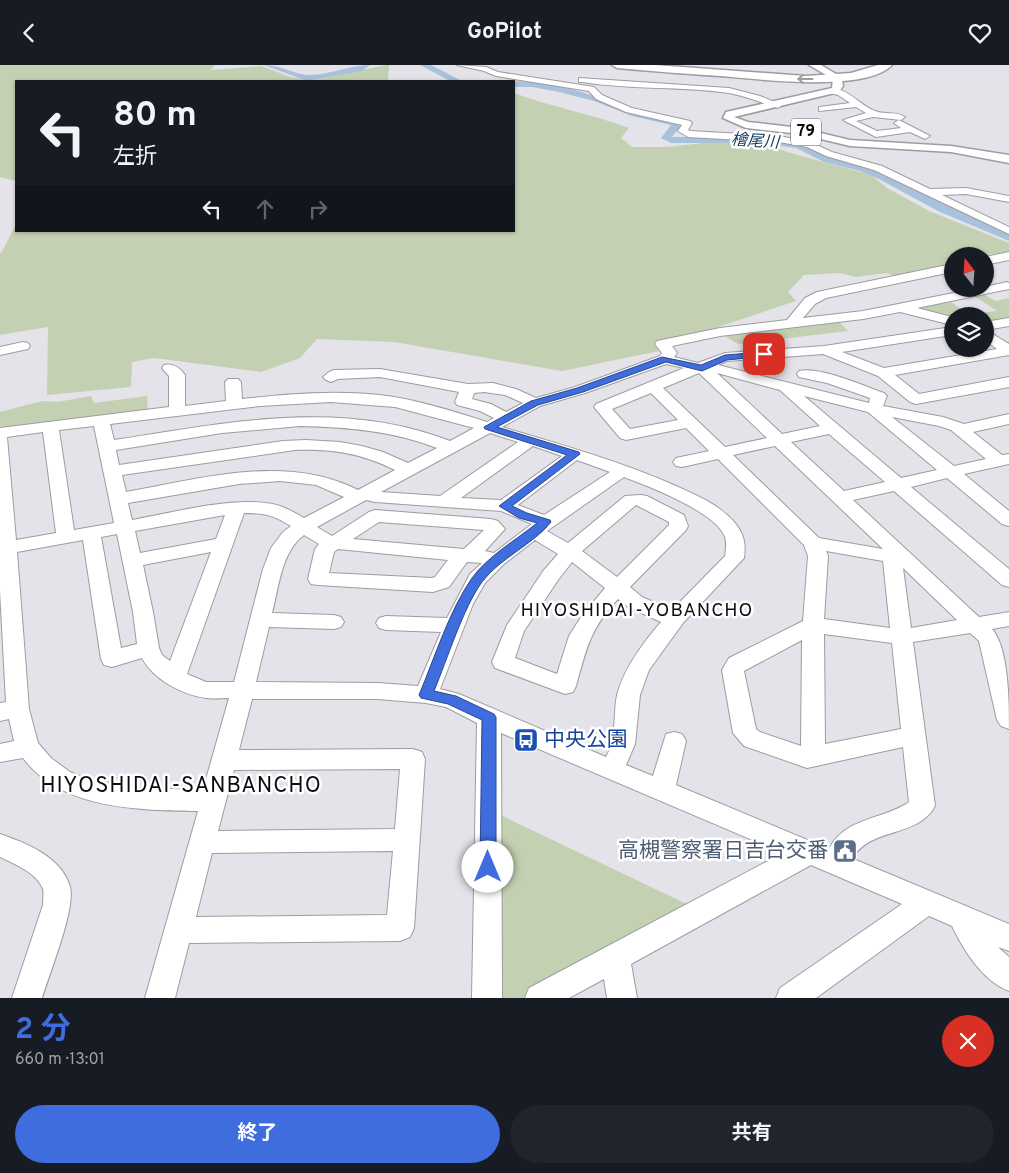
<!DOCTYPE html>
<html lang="ja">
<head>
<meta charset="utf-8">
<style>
  :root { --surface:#171b24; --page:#20242c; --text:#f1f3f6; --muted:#9ea1a6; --accent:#406dde }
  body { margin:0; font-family:Overpass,"Noto Sans JP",sans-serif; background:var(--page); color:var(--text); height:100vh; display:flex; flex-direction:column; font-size:19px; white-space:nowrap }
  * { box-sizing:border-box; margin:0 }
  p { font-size:16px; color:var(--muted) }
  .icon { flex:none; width:28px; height:28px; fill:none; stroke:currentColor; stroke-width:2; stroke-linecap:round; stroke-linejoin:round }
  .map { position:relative; height:933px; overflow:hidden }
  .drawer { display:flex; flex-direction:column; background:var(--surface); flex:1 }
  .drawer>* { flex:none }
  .hud { position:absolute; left:15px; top:15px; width:500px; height:152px; border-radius:0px; box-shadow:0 1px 4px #0004; background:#171b24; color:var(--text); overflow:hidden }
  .needle { width:32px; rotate:343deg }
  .fabs { position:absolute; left:944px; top:182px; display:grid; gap:10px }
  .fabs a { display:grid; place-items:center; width:50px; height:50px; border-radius:50%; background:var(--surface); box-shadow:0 1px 4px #0004; font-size:25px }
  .pin { position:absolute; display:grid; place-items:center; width:42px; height:42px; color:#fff; margin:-21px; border-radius:10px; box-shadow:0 2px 8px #0006 }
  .me { position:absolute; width:55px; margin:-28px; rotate:0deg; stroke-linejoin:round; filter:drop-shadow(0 0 4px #0008) }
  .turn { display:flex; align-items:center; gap:18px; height:105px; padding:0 15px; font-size:22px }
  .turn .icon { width:65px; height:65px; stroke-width:2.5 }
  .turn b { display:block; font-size:35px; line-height:42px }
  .lanes { display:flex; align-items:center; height:48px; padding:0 15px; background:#0003; justify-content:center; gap:25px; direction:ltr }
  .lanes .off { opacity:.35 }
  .round { display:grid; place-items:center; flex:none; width:52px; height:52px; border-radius:26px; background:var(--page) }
  .summary { display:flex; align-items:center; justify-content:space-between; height:85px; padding:0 15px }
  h1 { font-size:30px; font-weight:700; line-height:38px; color:var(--accent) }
  .primary-button { display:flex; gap:10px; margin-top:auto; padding:10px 15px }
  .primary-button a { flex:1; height:58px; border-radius:30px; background:var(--accent); color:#fff; font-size:20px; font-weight:700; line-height:58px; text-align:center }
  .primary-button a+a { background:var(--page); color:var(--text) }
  header { display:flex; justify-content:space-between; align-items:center; height:65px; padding:0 15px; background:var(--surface); font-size:22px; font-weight:700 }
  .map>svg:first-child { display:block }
  .green { fill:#c3d1b2 }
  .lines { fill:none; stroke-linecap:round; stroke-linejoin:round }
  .river { fill:#a8c2db; fill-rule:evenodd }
  .minor-casing { stroke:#9d9ca1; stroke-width:2 }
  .major-casing { stroke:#9d9ca1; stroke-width:3 }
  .highway-casing { stroke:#9d9ca1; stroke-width:3 }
  .minor { fill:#fff; fill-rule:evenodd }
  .major { fill:#fff; fill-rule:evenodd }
  .highway { fill:#fff; fill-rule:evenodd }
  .oneway { stroke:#9e9d9e }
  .route { fill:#406dde; stroke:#2a4790 }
  .labels { text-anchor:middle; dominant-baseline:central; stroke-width:5; stroke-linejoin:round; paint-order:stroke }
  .shield { fill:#fff; stroke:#555456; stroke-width:1 }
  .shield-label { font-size:16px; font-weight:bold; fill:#0c0b0d }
  .far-water-label { font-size:16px; font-style:italic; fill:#0e385a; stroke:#fff }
  .neighbourhood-label { font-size:19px; letter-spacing:1px; fill:#0c0b0d; stroke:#fff }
  .near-transit-label { font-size:21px; fill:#164399; stroke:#fff; text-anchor:start }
  .near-service-label { font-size:21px; fill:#4e5e75; stroke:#fff; text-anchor:end }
  .near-neighbourhood-label { font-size:22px; letter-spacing:1px; fill:#0c0b0d; stroke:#fff }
</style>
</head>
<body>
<header><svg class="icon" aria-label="back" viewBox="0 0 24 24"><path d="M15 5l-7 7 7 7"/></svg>GoPilot<svg class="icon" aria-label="heart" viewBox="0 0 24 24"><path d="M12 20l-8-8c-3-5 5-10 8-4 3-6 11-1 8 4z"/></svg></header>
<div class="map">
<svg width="1009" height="933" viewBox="0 0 1009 933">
  <rect width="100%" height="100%" fill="#e4e3e9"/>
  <g class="green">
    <path d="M0,0H215L211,5L261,1L291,12L310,16L386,0H389L388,16H16V116L0,112Z"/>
    <path d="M514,28C552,42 591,49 629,63L621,73L632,82H667L730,75L764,78L787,87L871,110L887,123L929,146L1009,178V187L976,191H952V199L896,211L886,208L856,212L840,208L804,210L788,227L796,236L715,263L664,285L562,306L394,277L317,274L300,293L261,307L154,293L132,297L131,322L47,330L48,262L0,270V188L2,187L16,159V166H514Z"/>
    <path d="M985,230L996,236L1009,233V254L985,258V251H952V254L918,245L917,243L951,237L968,249L997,246L976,232Z"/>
    <path d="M839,257L848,266L738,279L723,270V269Z"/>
    <path d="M91,331L94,338L147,331L148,348L2,364L0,360V347L42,336L57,337Z"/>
    <path d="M496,748L693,842L523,933H497Z"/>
  </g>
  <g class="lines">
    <g class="river">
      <path d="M264,0C281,0 296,10 309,10C330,10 350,0 370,0L362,6L307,16Z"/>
      <path d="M420,0H431L462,16H450Z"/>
      <path d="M514,16C558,16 597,32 637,46C651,51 665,52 679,56L682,59L672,72H758L804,79L832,93L868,102L887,110L946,140L1009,167V176L938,146L879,114L860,106L824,97L796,83L758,78H671L661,73L671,60L632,51L594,36L559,27L532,22H514Z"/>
    </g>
    <defs>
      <g id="minor">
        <path d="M457,0L486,2L498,7L594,22L602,30L632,43L690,56L692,58L688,65L690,66L779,71L810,77L832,87L882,101L930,124L966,123L1009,131V137L966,129L942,130L1009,162V169L874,105L826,91L807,82L779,77L688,72L678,66L682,60L626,47L596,34L589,26L496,11L484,6Z"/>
        <path d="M579,13L729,23L760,31L782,40L778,43C762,38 746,31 729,28C681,21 631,25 582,17H579Z"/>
        <path d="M830,24C848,22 860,41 875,46C885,50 897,46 905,52L901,55L873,52L856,56L877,66L901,63L894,58L899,55L930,71L925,74L910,67L876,72L843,55L866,48L856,42L819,46V42L850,38L838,30L830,28Z"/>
        <path d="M1009,187V195L985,200V192Z"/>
        <path d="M952,199V207L826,233L815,239L803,253L863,246L974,224H985V222L1007,217L1009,218V224L917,243L952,252V260L900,247L863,254L720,271L672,281L677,288L674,292L698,298L725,288L824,281L952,262V270L842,287L884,303L997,284L985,275V257L1009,253V261L986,265L1009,279V290L895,310L919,329L1009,312V322L916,339L910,337L878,311L823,289L727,296L718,300L869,338L870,333L827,318L799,312L797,309L799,306C819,301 864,321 884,328L887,331L883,341L943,352L964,359L1009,349V359L973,367L1002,390L1009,389V399L964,409L1009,446V461L1002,459L947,413L911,422L1009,504V522L1002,520L894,426L853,435L979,552L1009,547V561L992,564C1009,583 1009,638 1009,664L1001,661L997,655L979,576L970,568L913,577L935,741C923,764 894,765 873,775C864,779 858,785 851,793L1009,859V886L998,882L1009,892V926C983,916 964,886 952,861L929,851L816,933H776L780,923L902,839L811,800L631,899L637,933H607L604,914L569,933H525L529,923L783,788L501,668L502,933H472L477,658L446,642L426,638L378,634H252L239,685L413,684L422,687L425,694L414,863L410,872L400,876L189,878L175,933H145L198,746C139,745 62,745 23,693L0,697V679L14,676L9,654L0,656V638L6,637L0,525V363L169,342V311L162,303L164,300C173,298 179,302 185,310V341L226,336L225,317L228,314H238L241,317L242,334C287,329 333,325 379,330C416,334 452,346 487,357L494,353L480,346L457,340L455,337L459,327L380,312L338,314L331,317L326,315L323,312L329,307L334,305L380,304L468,319L493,318L516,324L536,333L575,322L660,291L662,288L655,279L657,276L720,263L787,255L805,233L817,227ZM666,299L684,303L596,339L594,342L620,373L626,375L686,363L709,386L676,393L673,397L676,401L682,402L718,394L804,480L808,491L803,556L729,593L722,605L733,668L744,681L807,703L903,682L909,737C883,755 845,752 829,784L676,720L686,676L682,669L674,667L666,669L653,711L626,700L635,679L640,630L649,605L683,558L744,493C746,479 744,469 735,458C720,440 696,430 676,421C620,396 561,380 502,362L540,341L585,328ZM699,308L767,373L725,382L663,323ZM717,308L780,325L820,361L782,369ZM484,327L505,330L523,338L506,347L491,339L472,334L474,328ZM651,328L678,355L630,364L612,344ZM804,331L868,347L937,405L901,413ZM331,337L395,342L474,363L450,376C341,333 226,358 114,375L110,359L260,341ZM892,352L939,361L951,365L986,394L954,401ZM94,361L114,458L74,465L59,365ZM300,361C347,362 393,366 437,383L408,398L383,387L362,381L340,377L306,375L283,376L119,400L116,385L222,368ZM43,367L56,468L16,475L7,372ZM490,368L518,377L440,431L381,427ZM829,369L885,417L844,426L791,377ZM533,381L562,391L501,435L461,433ZM775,381L883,484L819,473L733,390ZM295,385C333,384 360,388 395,405L358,425C286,388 201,414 126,427L122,410ZM577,395L610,407L544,450L518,440ZM624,412C648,421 716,447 725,472C727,479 726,484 725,491L672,545L642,532L630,522L686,465L688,461L684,450L647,431L641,430L625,431L568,478L547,466ZM280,416L316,420L344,432L304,453C292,446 280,439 265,438C225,433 172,448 132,455L128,438L239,419ZM366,435L375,437L501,446L532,459L494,488L485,486L505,464L498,456L491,454L375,445L369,447L332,471L317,462ZM636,440L669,457V460L617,512L582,486ZM244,448C265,448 273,450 291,461L283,467L271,483L263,504L234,617H206L187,609ZM225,450L216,474L140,488L135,466ZM379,457L484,465L464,484L353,474ZM117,469L133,547L137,579L121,583L101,472ZM304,470L319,479L315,484L308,514L311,519L318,520L433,527L449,522L467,497L482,498L470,509L447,553L386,551L379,553L376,558L379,563L386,565L441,567L418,621L378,618L256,617L269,562L334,564L341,562L344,557L341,552L334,550L272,548C279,522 281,487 304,470ZM83,475L101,594L104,600L112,602L142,593C153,614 182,630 206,633C213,634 222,633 229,633L203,725L138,723L88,714L70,707L51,693L38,678L29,644L17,487ZM535,475L558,489L544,505L507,560L492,597L495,603L565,629L573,627L576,621C587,582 590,564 618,534L628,542L661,557C643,578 624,603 617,630C613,650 617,674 606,692L459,629L440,624L473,539L485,518L504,499ZM338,484L448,495L435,512L432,513L329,508L334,487ZM826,486L883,496L890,563L824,554L828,491ZM211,487L170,596L162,590L159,583L153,547L143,500ZM572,497L605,523L581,552L569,571L557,609L515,593L524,566L558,515ZM903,503L957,555L911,563ZM824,569L892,578L901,664L825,679ZM802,575L801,681L760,667L756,664L744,606ZM400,704L395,764L218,766L234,705ZM393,786L387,850L196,852L212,788Z"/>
        <path d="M23,277L28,278L30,281L28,284L0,290V282Z"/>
        <path d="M0,769C26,778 62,792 70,822C76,843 49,910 42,933H12L43,840C43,835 44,828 43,824C36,807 14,799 0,792Z"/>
      </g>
      <path id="major" d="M809,0H821L836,9L837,12L842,15L843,21L839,27L734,52L748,57L800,63L850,75L951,81L1009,90V98L951,87L850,81L800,69L746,63L723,53L726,47L832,23L833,14Z"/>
      <path id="highway" d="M612,0H655L806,11L851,8L878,0H892C866,28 757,14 720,11C686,9 651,6 617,3Z"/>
    </defs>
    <use href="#minor" class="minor-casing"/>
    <use href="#major" class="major-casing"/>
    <use href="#highway" class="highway-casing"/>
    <use href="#minor" class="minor"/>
    <use href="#major" class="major"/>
    <use href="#highway" class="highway"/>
  </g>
  <defs><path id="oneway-shaft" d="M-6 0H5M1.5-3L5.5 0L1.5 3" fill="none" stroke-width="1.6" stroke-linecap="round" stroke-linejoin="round" transform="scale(1.25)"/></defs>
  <use class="oneway" href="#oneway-shaft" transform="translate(805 14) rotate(-180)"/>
  <path class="route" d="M764,287L769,289L768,291L727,295L702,306L666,297L583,327L538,340L497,362L579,387L580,389L512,441L527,448L550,455L551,457C534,479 500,493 482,517C463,543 447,595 434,626L456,631L494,649L496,652V802L494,807L488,809L482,807L480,802L482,655L448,639L421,633L419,630C435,592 449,546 472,513C488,491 516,475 537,458L519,453L499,441L567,390L485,364L484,362L531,336L577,323L662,292L701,300L725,290Z"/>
  <defs>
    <symbol id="bus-square" viewBox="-11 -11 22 22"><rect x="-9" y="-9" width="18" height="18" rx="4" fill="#1a4fb4" stroke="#fff"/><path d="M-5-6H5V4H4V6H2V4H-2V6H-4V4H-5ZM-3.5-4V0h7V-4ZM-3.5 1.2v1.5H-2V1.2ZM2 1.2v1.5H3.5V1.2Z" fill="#fff"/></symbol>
    <symbol id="civic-square" viewBox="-11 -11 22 22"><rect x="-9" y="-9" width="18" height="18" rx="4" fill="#5c6f8a" stroke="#fff"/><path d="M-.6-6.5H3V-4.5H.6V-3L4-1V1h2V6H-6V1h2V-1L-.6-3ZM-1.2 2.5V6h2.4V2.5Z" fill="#fff"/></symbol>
  </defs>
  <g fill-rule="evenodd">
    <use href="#bus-square" x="512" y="661" width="28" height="28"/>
    <use href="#civic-square" x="831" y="772" width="28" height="28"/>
  </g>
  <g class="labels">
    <rect class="shield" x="791" y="53.5" width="30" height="27" rx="4"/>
    <g class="shield-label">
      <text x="806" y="67">79</text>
    </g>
    <g class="far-water-label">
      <text transform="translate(755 77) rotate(4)">檜尾川</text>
    </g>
    <g class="neighbourhood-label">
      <text x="637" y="546">HIYOSHIDAI-YOBANCHO</text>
    </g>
    <g class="near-transit-label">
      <text x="544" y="675">中央公園</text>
    </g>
    <g class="near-service-label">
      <text x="828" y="786">高槻警察署日吉台交番</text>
    </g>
    <g class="near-neighbourhood-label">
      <text x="181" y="721">HIYOSHIDAI-SANBANCHO</text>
    </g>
  </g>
</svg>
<div class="fabs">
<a><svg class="needle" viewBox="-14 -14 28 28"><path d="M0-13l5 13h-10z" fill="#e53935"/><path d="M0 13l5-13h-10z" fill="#9ea1a6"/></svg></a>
<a><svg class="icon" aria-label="layers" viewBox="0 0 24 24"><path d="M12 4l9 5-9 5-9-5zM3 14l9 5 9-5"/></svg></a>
</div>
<div class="pin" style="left:764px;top:289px;background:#d93025"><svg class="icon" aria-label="arrive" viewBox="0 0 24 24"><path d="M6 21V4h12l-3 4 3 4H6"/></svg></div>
<svg class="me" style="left:488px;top:802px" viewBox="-20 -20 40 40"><circle r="19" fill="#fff"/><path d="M0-13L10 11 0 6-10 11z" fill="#406dde"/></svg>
<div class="hud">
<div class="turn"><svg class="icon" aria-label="left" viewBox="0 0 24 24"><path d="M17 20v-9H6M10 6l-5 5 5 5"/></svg><div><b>80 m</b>左折</div></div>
<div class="lanes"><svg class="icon" aria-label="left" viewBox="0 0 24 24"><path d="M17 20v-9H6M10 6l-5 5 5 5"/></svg><svg class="icon off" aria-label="ahead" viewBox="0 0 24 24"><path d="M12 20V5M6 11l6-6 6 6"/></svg><svg class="icon off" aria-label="right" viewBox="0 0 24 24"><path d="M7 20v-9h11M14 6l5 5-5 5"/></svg></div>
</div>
</div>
<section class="drawer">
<div class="summary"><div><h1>2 分</h1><p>660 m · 13:01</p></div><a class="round" style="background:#d93025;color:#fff"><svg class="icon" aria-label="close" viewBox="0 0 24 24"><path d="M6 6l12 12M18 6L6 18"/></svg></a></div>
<div class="primary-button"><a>終了</a><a>共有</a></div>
</section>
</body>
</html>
